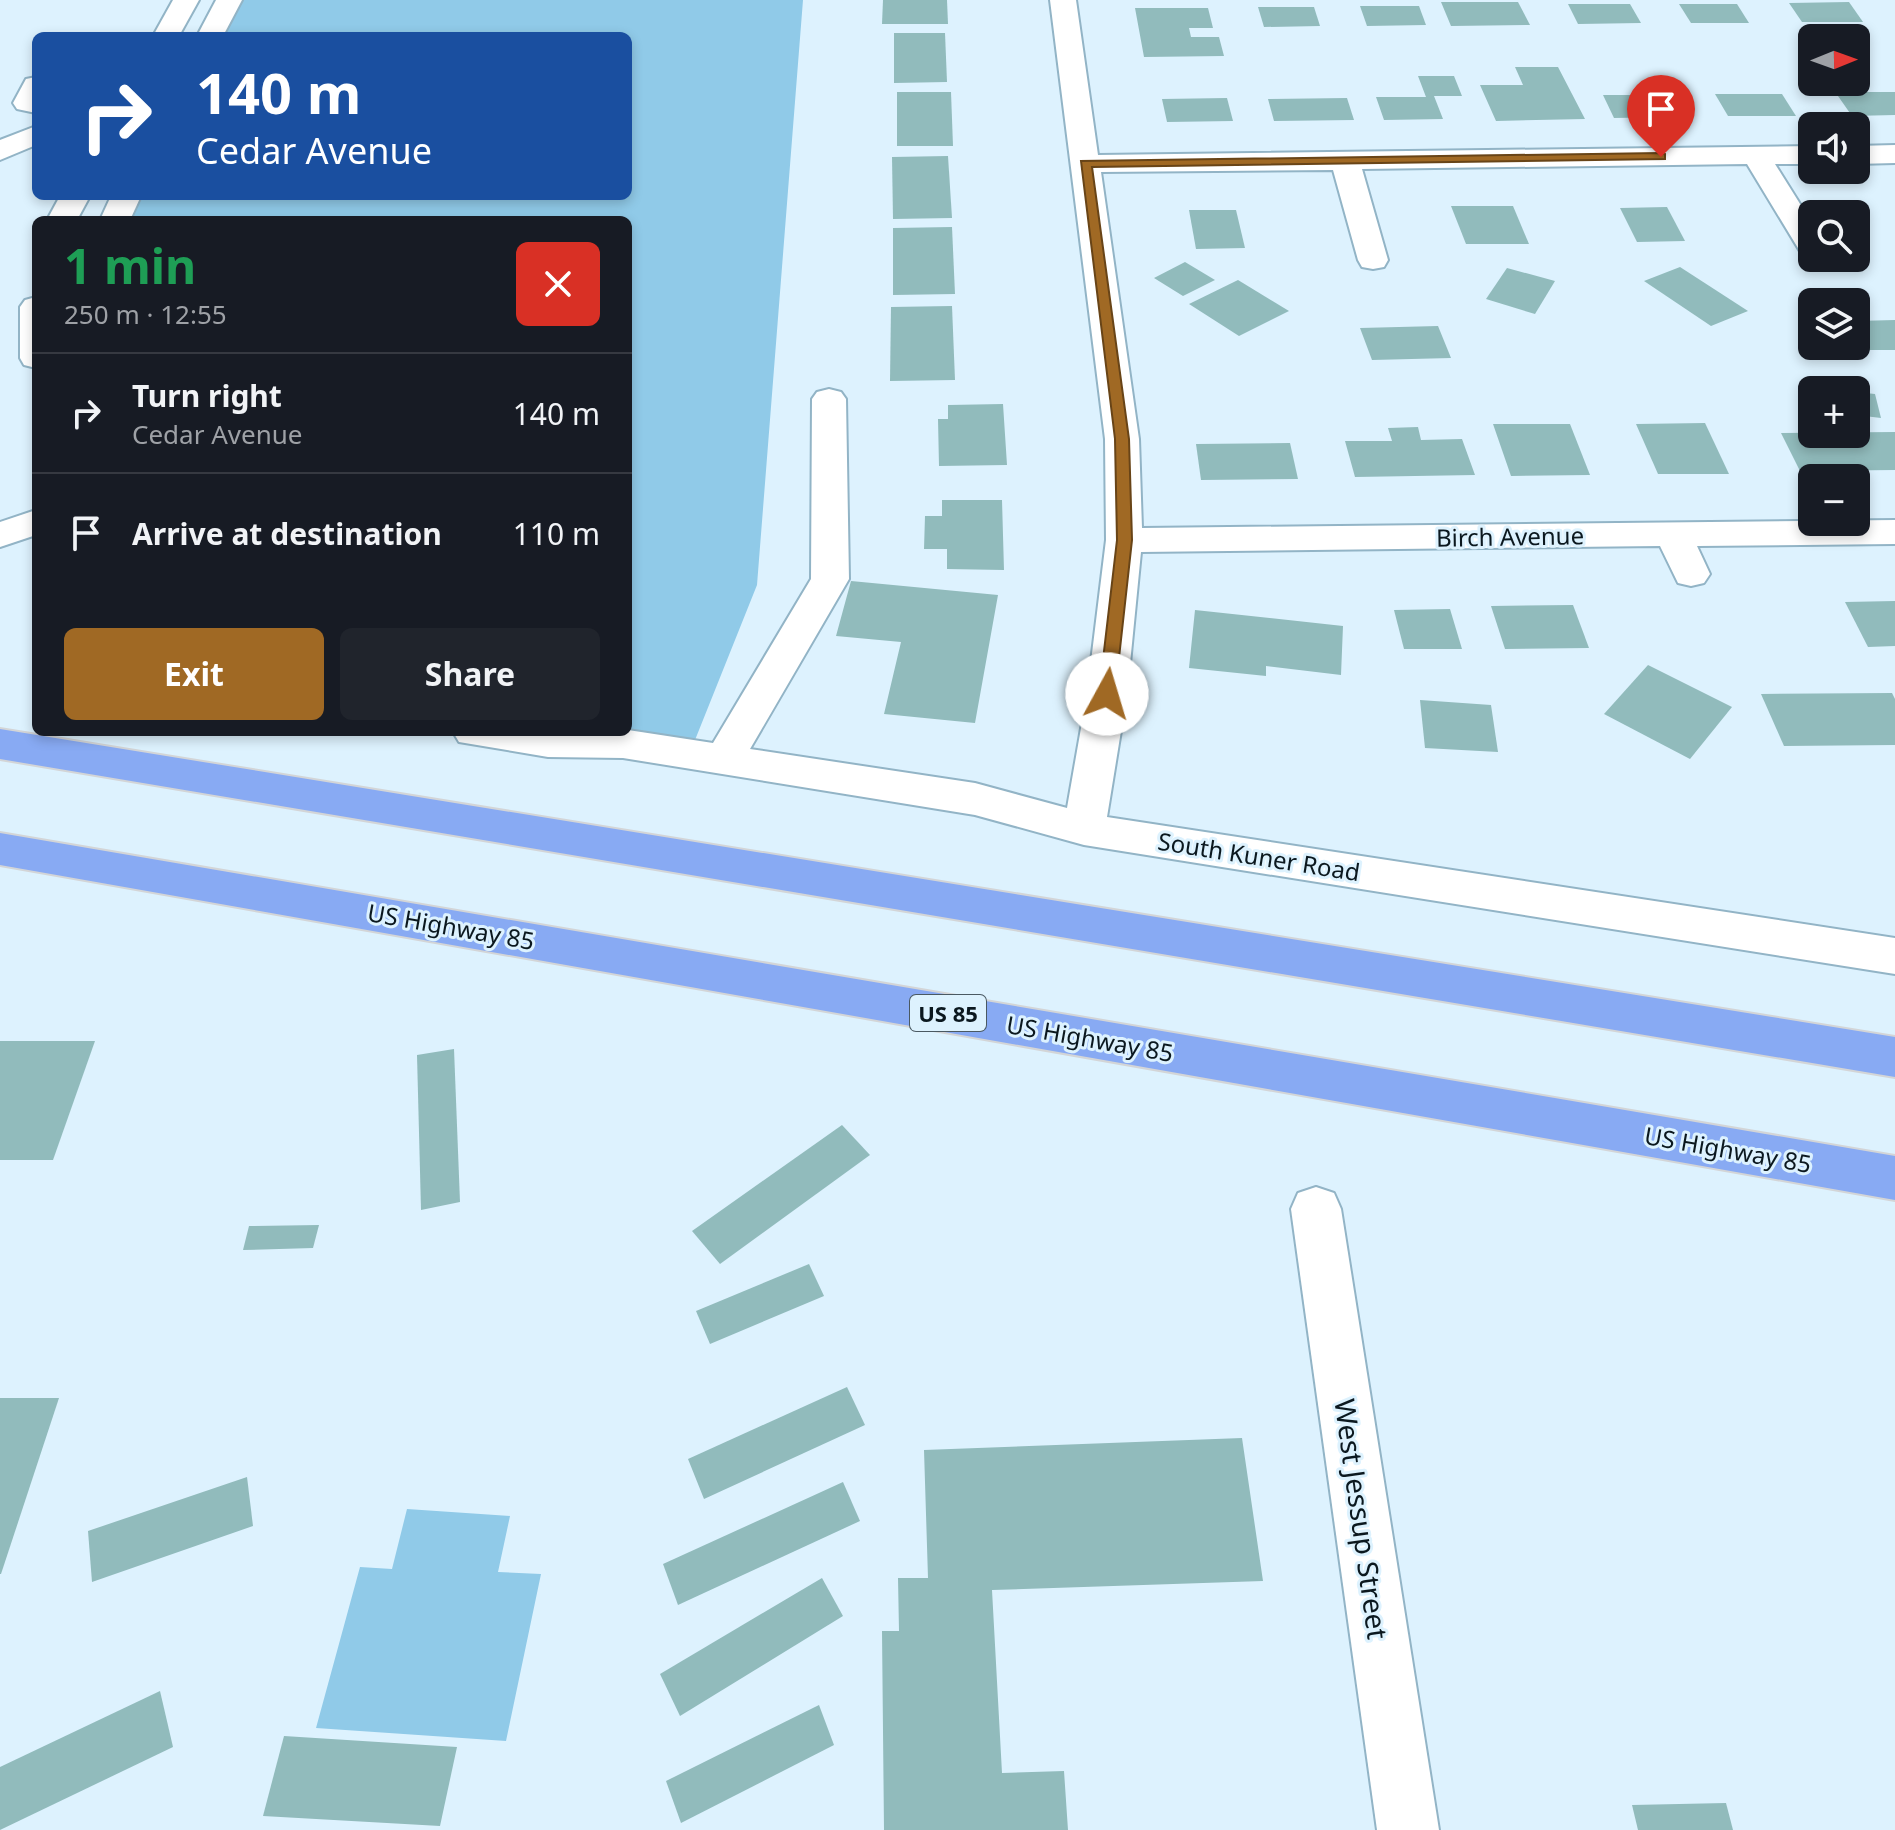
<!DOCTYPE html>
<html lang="en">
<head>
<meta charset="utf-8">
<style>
  :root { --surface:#171b24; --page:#20242c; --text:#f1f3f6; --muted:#9ea1a6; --line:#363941; --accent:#a06924 }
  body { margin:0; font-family:"Noto Sans",sans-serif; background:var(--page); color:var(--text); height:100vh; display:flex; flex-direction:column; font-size:30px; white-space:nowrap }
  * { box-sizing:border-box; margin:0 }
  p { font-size:26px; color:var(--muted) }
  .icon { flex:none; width:44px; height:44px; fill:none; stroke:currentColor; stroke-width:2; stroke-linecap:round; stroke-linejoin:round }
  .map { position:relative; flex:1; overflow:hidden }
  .drawer { position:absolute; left:32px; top:216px; width:600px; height:520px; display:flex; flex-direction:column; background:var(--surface); border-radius:12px; box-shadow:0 4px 12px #0003 }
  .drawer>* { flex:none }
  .guide { position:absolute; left:32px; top:32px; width:600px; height:168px; border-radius:12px; box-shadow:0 4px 12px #0003; background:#1a4fa0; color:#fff; overflow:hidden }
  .needle { width:52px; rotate:89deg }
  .tools { position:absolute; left:1798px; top:24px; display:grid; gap:16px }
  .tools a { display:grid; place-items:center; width:72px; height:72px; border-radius:12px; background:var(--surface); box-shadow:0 4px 12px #0003; font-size:40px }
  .pin { position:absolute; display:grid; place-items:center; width:68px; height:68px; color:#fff; margin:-82px -34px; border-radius:50% 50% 50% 0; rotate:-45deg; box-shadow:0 0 8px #0007 }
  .pin .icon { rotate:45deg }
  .me { position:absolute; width:88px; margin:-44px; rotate:6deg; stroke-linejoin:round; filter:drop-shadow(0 0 6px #0008) }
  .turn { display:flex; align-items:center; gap:28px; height:168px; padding:0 32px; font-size:36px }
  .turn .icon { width:104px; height:104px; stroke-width:2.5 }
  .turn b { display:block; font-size:56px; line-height:68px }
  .round { display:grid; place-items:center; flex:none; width:84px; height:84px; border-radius:12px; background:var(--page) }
  .head { display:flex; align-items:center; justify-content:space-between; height:136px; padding:0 32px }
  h1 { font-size:48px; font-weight:700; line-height:60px; color:#1e9e55 }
  .button { display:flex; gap:16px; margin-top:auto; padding:16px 32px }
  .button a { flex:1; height:92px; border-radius:12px; background:var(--accent); color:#fff; font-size:32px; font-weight:700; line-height:92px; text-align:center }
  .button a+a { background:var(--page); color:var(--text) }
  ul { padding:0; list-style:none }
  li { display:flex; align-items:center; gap:24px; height:120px; padding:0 32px; border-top:2px solid var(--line) }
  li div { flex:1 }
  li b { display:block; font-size:30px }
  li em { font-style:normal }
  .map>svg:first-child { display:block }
  .green { fill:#90cae8 }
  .building { fill:#91bbbc }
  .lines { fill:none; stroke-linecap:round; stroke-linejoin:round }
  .minor-casing { stroke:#92b4c6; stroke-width:4 }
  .highway-casing { stroke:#d3d5d7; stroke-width:4 }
  .minor { fill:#fff; fill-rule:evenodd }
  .highway { fill:#88aaf3; fill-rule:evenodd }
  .route { fill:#a06924; stroke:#684417; stroke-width:2 }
  .labels { text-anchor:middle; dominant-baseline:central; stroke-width:6; stroke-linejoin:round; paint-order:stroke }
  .shield { fill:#ddf2fe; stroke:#4a5962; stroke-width:2 }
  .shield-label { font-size:22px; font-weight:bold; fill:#0b181f }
  .street-label { font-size:24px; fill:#0b181f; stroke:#ddf2fe }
  .near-street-label { font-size:28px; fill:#0b181f; stroke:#ddf2fe }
</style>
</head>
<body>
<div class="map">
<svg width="1895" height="1830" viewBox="0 0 1895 1830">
  <rect width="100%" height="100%" fill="#ddf2fe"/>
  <g class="green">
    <path d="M229,0H803L757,585L689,755L628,732V220H115L126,196H628V36H210Z"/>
    <path d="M407,1509L510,1516L498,1572L541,1574L506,1741L316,1728L360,1567L392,1569Z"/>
  </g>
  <g class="building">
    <path d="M883,0H947L948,24H882Z"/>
    <path d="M1441,2H1518L1530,25L1451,26Z"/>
    <path d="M1849,2L1863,22H1802L1789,3Z"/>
    <path d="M1568,4H1630L1641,23L1578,24Z"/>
    <path d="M1679,4H1737L1749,23H1691Z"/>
    <path d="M1360,6H1419L1426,25L1367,26Z"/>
    <path d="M1258,7H1314L1320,26L1264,27Z"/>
    <path d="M1135,8H1208L1213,28H1189L1191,37H1219L1224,56L1144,57Z"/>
    <path d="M894,33H945L947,82L894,83Z"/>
    <path d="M1515,67H1558L1585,119L1496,121L1480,85H1523Z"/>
    <path d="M1418,76H1454L1462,96H1434L1443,119L1384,120L1376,97H1426Z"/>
    <path d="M1857,85L1862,92H1895V115L1852,116L1831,86Z"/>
    <path d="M897,92H951L953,146H897Z"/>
    <path d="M1715,94H1782L1796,116H1728Z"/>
    <path d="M1603,95H1659L1672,117L1614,118Z"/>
    <path d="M1227,98L1233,121L1167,122L1162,99Z"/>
    <path d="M1347,98L1354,120L1274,121L1268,99Z"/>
    <path d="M948,156L952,218L893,219L892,157Z"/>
    <path d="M1451,206H1513L1529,244H1466Z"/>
    <path d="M1667,207L1685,241L1637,242L1620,208Z"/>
    <path d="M1189,210H1236L1245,248L1196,249Z"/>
    <path d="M952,227L955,294L893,295V228Z"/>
    <path d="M1185,262L1215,280L1183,296L1154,278Z"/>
    <path d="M1680,267L1748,311L1711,326L1644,281Z"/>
    <path d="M1507,268L1555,281L1535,314L1486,299Z"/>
    <path d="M1238,280L1289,311L1239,336L1189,304Z"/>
    <path d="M952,306L955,380L890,381L891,307Z"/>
    <path d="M1895,320V350H1839L1836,346H1856V321Z"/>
    <path d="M1438,326L1451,358L1372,360L1360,328Z"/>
    <path d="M1856,392L1875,394L1881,418L1856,415Z"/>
    <path d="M1003,404L1007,465L939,466L938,419H948V405Z"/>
    <path d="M1705,423L1729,474H1658L1636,424Z"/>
    <path d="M1493,424H1570L1590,475L1511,476Z"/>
    <path d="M1418,427L1421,440L1462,439L1475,475L1355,477L1345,441H1392L1388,428Z"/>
    <path d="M1895,432V470L1800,471L1781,433Z"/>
    <path d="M1290,443L1298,479L1201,480L1196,444Z"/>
    <path d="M942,500H1002L1004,570L947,569V549H924L925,516H942Z"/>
    <path d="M851,581L998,595L975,723L884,714L901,642L836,636Z"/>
    <path d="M1895,601V646L1868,647L1845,602Z"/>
    <path d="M1573,605L1589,648L1505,649L1491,606Z"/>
    <path d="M1450,609L1462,649H1404L1394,610Z"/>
    <path d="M1195,610L1343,626L1341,675L1266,666V676L1189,668Z"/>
    <path d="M1648,665L1732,707L1690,759L1604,714Z"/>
    <path d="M1892,693L1895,699V745L1784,746L1761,694Z"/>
    <path d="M1420,700L1491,705L1498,752L1425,748Z"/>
    <path d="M0,1041H95L53,1160H0Z"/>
    <path d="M454,1049L460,1202L421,1210L417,1055Z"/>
    <path d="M842,1125L870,1155L720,1264L692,1231Z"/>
    <path d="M319,1225L313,1248L243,1250L249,1226Z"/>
    <path d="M809,1264L824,1296L710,1344L696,1311Z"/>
    <path d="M847,1387L865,1425L704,1499L688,1459Z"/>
    <path d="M0,1398H59L1,1574H0Z"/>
    <path d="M1242,1438L1263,1581L992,1590L1002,1773L1064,1771L1068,1830H884L882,1631H899L898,1578H928L924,1450Z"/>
    <path d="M247,1477L253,1526L92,1582L88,1531Z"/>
    <path d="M843,1482L860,1521L678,1605L663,1564Z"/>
    <path d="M822,1578L843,1616L680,1716L660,1674Z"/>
    <path d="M160,1691L173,1747L0,1830V1767Z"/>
    <path d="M819,1705L834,1745L681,1823L666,1781Z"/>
    <path d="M284,1736L457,1747L440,1826L263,1816Z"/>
    <path d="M1726,1803L1733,1830H1638L1632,1805Z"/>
  </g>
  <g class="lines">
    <defs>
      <g id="minor">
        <path d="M173,0H199L179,36H153Z"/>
        <path d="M216,0H242L223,36H197Z"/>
        <path d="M1050,0H1076L1098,155L1812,146V164H1775L1812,223V256L1801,253L1747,164L1362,169L1388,260L1384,267L1373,269L1362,267L1358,260L1333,170L1101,172L1139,439L1142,528L1895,520V544L1697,546L1710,574L1704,583L1691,586L1678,583L1660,546L1141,552L1127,694L1107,817L1895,938V974L1084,845L975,815L623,758L548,757L459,742L453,732H628V730L713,743L811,579L812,399L817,392L829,389L841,392L846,399L849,579L750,749L975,783L1067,808L1087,694L1106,540L1105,439Z"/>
        <path d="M36,77V113L17,109L13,103L26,79Z"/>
        <path d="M36,126V145L0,160V140Z"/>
        <path d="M1895,145V163L1856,164V146Z"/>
        <path d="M60,196H90L77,220H47Z"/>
        <path d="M111,196H141L130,220H100Z"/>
        <path d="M36,297V368L24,365L20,358V307L25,300Z"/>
        <path d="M36,510V535L0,547V522Z"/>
        <path d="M1316,1187L1334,1193L1341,1209L1439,1830H1377L1291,1209L1298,1193Z"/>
      </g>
      <g id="highway">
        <path d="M0,729L1895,1037V1077L0,759Z"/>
        <path d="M0,833L1895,1156V1200L0,865Z"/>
      </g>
    </defs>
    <use href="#minor" class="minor-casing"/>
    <use href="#highway" class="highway-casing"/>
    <use href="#minor" class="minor"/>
    <use href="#highway" class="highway"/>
  </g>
  <path class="route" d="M1661,153L1665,154V159L1092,167L1129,439L1132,540L1115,694L1113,698H1101L1099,694L1117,540L1115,439L1081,161Z"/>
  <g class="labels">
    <rect class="shield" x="910" y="995" width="76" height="36" rx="6"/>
    <g class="shield-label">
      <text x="948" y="1013">US 85</text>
    </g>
    <g class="street-label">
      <text transform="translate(1510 536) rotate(-1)">Birch Avenue</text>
      <text transform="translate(1259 856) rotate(9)">South Kuner Road</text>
      <text transform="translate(451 926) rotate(10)">US Highway 85</text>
      <text transform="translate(1090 1038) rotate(10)">US Highway 85</text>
      <text transform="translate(1728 1149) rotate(10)">US Highway 85</text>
    </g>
    <g class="near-street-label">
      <text transform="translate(1362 1519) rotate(82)">West Jessup Street</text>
    </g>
  </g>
</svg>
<div class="tools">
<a><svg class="needle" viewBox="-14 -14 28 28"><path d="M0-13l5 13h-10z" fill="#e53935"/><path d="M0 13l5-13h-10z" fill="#9ea1a6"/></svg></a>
<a><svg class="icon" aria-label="sound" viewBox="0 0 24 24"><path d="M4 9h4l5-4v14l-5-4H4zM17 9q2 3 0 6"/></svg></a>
<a><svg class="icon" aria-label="search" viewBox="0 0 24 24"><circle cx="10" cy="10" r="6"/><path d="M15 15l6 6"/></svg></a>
<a><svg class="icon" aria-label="layers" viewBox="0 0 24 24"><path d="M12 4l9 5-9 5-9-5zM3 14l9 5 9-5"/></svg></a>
<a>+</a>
<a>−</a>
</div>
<div class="pin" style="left:1661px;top:157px;background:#d93025"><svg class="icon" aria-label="arrive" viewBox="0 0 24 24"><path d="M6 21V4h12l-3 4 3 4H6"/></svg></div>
<svg class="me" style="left:1107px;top:694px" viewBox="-20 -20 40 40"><circle r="19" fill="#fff"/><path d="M0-13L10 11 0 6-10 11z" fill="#a06924"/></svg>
<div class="guide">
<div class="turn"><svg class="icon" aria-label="right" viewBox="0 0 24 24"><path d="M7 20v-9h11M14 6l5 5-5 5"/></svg><div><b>140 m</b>Cedar Avenue</div></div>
</div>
<section class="drawer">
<div class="head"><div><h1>1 min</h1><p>250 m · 12:55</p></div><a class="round" style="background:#d93025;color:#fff"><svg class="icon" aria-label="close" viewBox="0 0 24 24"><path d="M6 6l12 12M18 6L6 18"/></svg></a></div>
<ul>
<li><svg class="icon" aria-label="right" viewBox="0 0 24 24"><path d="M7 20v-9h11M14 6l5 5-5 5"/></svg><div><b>Turn right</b><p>Cedar Avenue</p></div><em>140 m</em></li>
<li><svg class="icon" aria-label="arrive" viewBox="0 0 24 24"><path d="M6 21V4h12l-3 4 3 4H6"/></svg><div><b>Arrive at destination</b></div><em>110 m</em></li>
</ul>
<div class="button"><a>Exit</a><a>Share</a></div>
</section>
</div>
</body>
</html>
